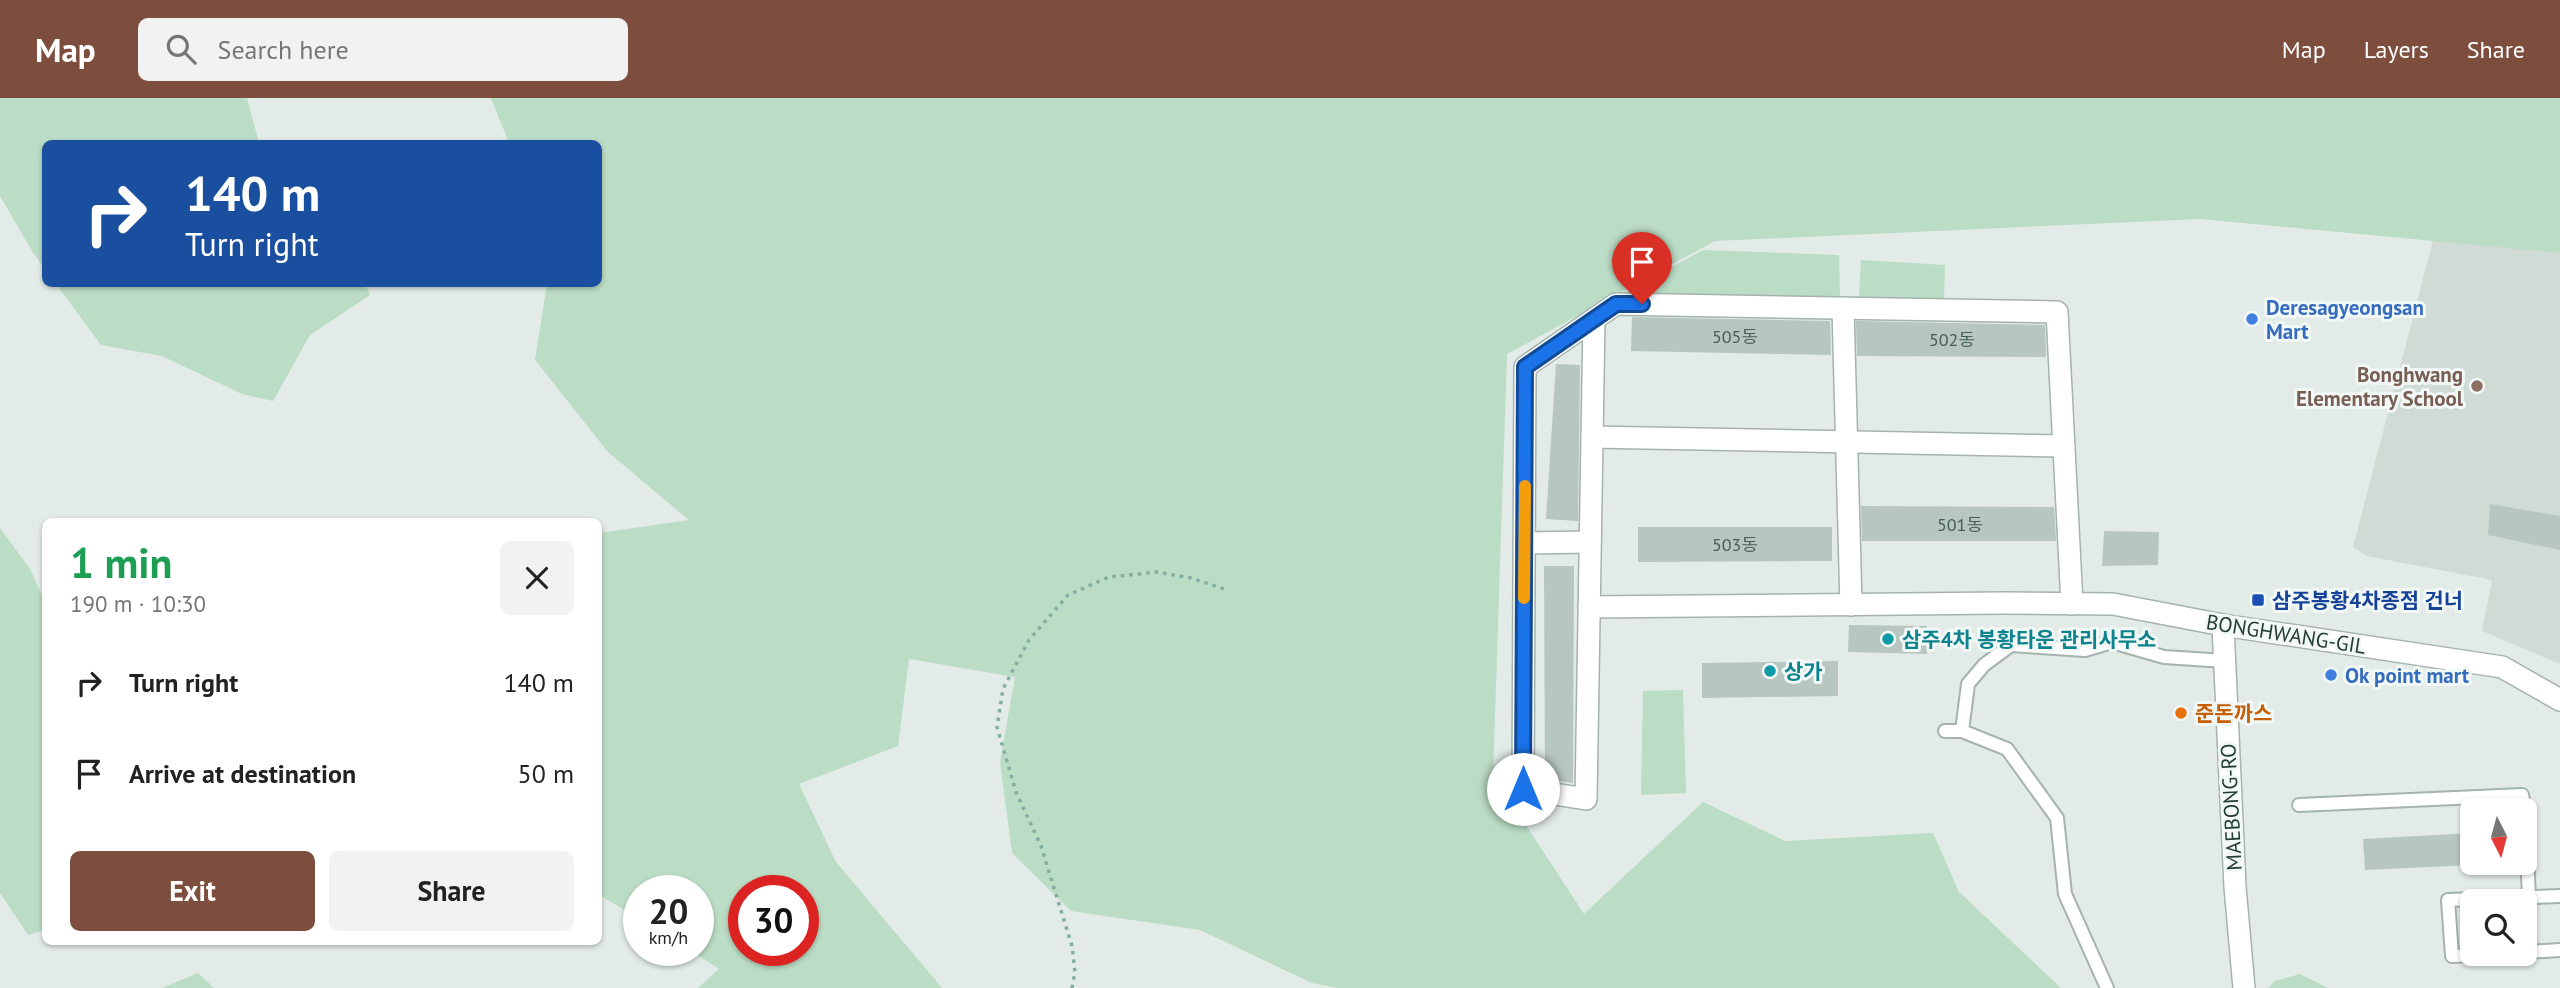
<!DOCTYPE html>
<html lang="en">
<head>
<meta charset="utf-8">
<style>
  :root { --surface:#fff; --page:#f2f2f2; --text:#222; --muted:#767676; --accent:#7d4e3d }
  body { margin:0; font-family:"PT Sans","Noto Sans KR",sans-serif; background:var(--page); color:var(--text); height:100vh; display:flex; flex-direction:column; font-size:26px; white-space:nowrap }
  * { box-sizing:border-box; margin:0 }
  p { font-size:23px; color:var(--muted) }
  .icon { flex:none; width:38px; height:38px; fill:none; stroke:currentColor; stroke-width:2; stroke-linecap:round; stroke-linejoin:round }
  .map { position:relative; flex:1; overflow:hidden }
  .side { position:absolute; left:42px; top:420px; width:560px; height:427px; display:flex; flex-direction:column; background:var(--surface); border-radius:10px; box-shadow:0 2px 5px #0004 }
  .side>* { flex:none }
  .guide { position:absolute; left:42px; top:42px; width:560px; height:147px; border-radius:10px; box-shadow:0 2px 5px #0004; background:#1a4fa0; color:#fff; overflow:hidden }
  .needle { width:46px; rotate:174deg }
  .fabs { position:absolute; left:2460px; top:700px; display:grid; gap:14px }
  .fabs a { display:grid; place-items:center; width:77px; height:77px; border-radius:10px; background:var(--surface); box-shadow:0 2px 5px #0004; font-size:35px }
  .speed { position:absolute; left:623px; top:777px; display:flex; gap:14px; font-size:35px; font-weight:700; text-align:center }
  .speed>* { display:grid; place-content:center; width:91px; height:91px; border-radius:50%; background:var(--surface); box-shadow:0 2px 5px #0004; line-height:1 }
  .speed small { font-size:18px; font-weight:400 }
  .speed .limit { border:10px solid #d22; background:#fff; color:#111 }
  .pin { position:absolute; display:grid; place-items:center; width:60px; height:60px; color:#fff; margin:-72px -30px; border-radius:50% 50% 50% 0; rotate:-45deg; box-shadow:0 0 7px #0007 }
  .pin .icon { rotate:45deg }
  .me { position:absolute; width:77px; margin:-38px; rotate:0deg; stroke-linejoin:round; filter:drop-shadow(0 0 5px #0008) }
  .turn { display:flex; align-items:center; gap:24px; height:147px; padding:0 28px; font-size:32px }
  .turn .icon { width:91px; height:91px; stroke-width:2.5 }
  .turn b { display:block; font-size:49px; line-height:60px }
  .round { display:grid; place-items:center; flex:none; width:74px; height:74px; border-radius:10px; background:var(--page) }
  .summary { display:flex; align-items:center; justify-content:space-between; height:119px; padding:0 28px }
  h1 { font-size:42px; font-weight:600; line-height:52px; color:#1e9e55 }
  .primary-button { display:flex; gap:14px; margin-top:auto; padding:14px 28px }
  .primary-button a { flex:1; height:80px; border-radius:10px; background:var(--accent); color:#fff; font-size:28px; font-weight:600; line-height:80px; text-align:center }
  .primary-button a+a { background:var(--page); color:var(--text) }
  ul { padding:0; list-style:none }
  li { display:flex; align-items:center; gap:21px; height:91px; padding:0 28px }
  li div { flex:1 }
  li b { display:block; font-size:26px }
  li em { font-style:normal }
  header { display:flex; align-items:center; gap:42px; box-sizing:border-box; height:98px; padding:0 35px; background:var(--accent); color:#fff }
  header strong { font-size:33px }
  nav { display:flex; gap:38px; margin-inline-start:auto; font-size:24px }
  .search { width:490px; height:63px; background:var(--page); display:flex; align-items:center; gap:18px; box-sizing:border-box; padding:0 24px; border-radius:10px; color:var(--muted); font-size:26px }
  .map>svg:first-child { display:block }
  .built { fill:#d0dbd6 }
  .green { fill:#bbdcc5; fill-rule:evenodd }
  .building { fill:#b7c6c0 }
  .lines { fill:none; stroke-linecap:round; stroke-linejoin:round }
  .lane-casing { stroke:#a5b3ae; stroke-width:16 }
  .street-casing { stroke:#a5b3ae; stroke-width:24 }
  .path { stroke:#83aea1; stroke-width:3.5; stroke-dasharray:3.5 5; stroke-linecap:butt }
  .lane { stroke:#fff; stroke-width:12 }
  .street { stroke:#fff; stroke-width:21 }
  .route-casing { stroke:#114b97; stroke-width:18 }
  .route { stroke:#1a73e8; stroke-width:12 }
  .slow { stroke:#f59e0b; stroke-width:12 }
  .shop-dot { fill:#3f7fe0; stroke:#f2f8f5; stroke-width:2.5 }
  .education-dot { fill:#8d6e63; stroke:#f2f8f5; stroke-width:2.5 }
  .transit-dot { fill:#1a4fb4; stroke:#f2f8f5; stroke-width:2.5 }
  .culture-dot { fill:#0f9aa8; stroke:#f2f8f5; stroke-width:2.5 }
  .food-dot { fill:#e8710a; stroke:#f2f8f5; stroke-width:2.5 }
  .labels { text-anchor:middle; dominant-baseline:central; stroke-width:6; stroke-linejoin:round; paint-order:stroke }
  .number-label { font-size:18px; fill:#485e58 }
  .shop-label { font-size:21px; font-weight:bold; fill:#366cbe; stroke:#f2f8f5; text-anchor:start }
  .education-label { font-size:21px; font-weight:bold; fill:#785e54; stroke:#f2f8f5; text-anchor:end }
  .transit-label { font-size:21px; font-weight:bold; fill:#164399; stroke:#f2f8f5; text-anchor:start }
  .street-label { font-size:21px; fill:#233c35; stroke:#f2f8f5 }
  .culture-label { font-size:21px; font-weight:bold; fill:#0d838f; stroke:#f2f8f5; text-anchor:start }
  .food-label { font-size:21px; font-weight:bold; fill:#c56008; stroke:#f2f8f5; text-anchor:start }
</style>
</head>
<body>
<header>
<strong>Map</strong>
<div class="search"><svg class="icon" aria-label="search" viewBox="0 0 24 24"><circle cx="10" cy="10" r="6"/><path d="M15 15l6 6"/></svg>Search here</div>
<nav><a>Map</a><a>Layers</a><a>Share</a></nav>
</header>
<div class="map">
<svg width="2560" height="890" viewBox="0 0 2560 890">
  <rect width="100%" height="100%" fill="#e2ebe7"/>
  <path class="built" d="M2560,105V566L2482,533L2492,482L2367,458L2353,449L2437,127Z"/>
  <g class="green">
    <path d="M0,0H247L259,45L46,46L45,171L32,153L0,98Z"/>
    <path d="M491,0H2560V155L2200,121L1715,143L1507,256L1493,677L1584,816L1703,704L1785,743L1933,735L1959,794L2061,890H1338L1312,885L1200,832L1071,813L1012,755L1000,664L1015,579L909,561L898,648L799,686L836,764L942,890H698L719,871L690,852H698V793H639V821L598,796L599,435L689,422L608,354L535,262L547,186H598V46L509,45ZM744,793H803V852H744Z"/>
    <path d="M1703,152L1839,157L1840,200L1648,197L1646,183Z"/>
    <path d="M1861,162L1945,167L1944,203L1859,199Z"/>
    <path d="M56,186H365L370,197L310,237L273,303L242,296L162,258L101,247Z"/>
    <path d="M0,430L30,471L45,504V832L28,837L0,795Z"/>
    <path d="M1683,592L1686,695L1641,697L1643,593Z"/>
    <path d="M198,875L214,890H162Z"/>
    <path d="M2300,876L2328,890H2268L2275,883Z"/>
  </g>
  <g class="building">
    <path d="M1632,219L1830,223L1831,257L1631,253Z"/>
    <path d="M1856,223L2045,227L2046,259L1857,258Z"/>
    <path d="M1556,266L1580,267L1578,423L1546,421Z"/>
    <path d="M2490,406L2560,418V452L2488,437Z"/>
    <path d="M1861,408L2054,409L2056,443H1862Z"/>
    <path d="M1638,429H1832V463L1638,464Z"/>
    <path d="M2104,433L2159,434L2158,467L2102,468Z"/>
    <path d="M1544,468H1574L1573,685L1545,681Z"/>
    <path d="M1849,527L1927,528V556L1848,554Z"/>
    <path d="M1838,563V598L1702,600V565Z"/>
    <path d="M2473,735V767L2365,772L2363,741Z"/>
  </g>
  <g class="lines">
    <defs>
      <g id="lane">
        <path d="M1945,633H1962L2007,651L2057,720L2065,796L2107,890"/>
        <path d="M1962,633L1968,586L1984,567L2011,547L2085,552L2112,544L2164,559L2225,563"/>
        <path d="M2299,707L2522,697L2525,712"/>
        <path d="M2525,712L2529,799"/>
        <path d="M2525,854L2560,852"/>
        <path d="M2500,856L2452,858L2448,802L2560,798"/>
      </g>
      <g id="street">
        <path d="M1843,210L1851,507"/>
        <path d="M1594,221L1586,701L1523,691L1525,269L1616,206L2057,214L2072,506"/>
        <path d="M1592,339L2064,348"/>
        <path d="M1524,445L1590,444"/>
        <path d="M1589,509L2003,505L2113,506L2223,527L2502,569L2560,602"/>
        <path d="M2223,527L2235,789L2244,890"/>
      </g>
    </defs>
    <use href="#lane" class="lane-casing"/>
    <use href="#street" class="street-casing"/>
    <path class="path" d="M1072,890L1075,874L1072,848L1041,748L1016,694L997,629L1003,591L1029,542L1068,497L1109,479L1157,474L1191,480L1227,492"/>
    <use href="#lane" class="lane"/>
    <use href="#street" class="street"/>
  </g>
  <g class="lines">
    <defs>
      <path id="route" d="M1523,691L1525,269L1616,206H1642"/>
    </defs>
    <use href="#route" class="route-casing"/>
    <use href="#route" class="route"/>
    <path class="slow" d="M1524,500L1525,388"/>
  </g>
  <g class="shop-dot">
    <circle cx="2252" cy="221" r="7"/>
    <circle cx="2331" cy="577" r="7"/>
  </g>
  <circle class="education-dot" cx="2477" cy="288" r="7"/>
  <rect class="transit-dot" x="2251" y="495" width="14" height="14" rx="3.5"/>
  <g class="culture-dot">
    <circle cx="1888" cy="541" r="7"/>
    <circle cx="1770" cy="573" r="7"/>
  </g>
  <circle class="food-dot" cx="2181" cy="615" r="7"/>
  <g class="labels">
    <g class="number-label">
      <text x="1735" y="238">505동</text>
      <text x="1952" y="241">502동</text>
      <text x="1960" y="426">501동</text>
      <text x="1735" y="446">503동</text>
    </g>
    <g class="shop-label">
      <text x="2266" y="209">Deresagyeongsan<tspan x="2266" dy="24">Mart</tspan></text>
      <text x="2345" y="577">Ok point mart</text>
    </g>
    <g class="education-label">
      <text x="2463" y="276">Bonghwang<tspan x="2463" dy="24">Elementary School</tspan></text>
    </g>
    <g class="transit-label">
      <text x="2272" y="502">삼주봉황4차종점 건너</text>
    </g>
    <g class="street-label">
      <text transform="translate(2286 536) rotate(9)">BONGHWANG-GIL</text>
      <text transform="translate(2231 709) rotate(-93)">MAEBONG-RO</text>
    </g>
    <g class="culture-label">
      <text x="1902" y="541">삼주4차 봉황타운 관리사무소</text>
      <text x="1784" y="573">상가</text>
    </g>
    <g class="food-label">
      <text x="2195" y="615">준돈까스</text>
    </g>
  </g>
</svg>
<div class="fabs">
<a><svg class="needle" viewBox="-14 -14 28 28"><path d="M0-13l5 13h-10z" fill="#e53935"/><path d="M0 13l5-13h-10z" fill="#767676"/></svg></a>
<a><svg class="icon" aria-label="search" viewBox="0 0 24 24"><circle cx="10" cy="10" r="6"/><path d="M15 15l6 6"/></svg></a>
</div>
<div class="speed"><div>20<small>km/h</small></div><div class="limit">30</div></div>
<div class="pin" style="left:1642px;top:206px;background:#d93025"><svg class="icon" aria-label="arrive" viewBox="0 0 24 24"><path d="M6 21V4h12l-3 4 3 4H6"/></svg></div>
<svg class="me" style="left:1523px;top:691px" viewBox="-20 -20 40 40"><circle r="19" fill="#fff"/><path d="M0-13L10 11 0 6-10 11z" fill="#1a73e8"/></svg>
<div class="guide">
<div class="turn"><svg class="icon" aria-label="right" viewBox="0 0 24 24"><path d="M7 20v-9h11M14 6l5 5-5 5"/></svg><div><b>140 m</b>Turn right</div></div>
</div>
<section class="side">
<div class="summary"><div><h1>1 min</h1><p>190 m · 10:30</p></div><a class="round"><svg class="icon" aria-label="close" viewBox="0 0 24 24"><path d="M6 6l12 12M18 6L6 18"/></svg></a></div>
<ul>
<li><svg class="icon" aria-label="right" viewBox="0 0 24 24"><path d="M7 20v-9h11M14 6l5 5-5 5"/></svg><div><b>Turn right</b></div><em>140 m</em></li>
<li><svg class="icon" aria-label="arrive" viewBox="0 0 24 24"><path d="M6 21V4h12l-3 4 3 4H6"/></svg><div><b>Arrive at destination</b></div><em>50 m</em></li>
</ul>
<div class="primary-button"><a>Exit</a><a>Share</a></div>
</section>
</div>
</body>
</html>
